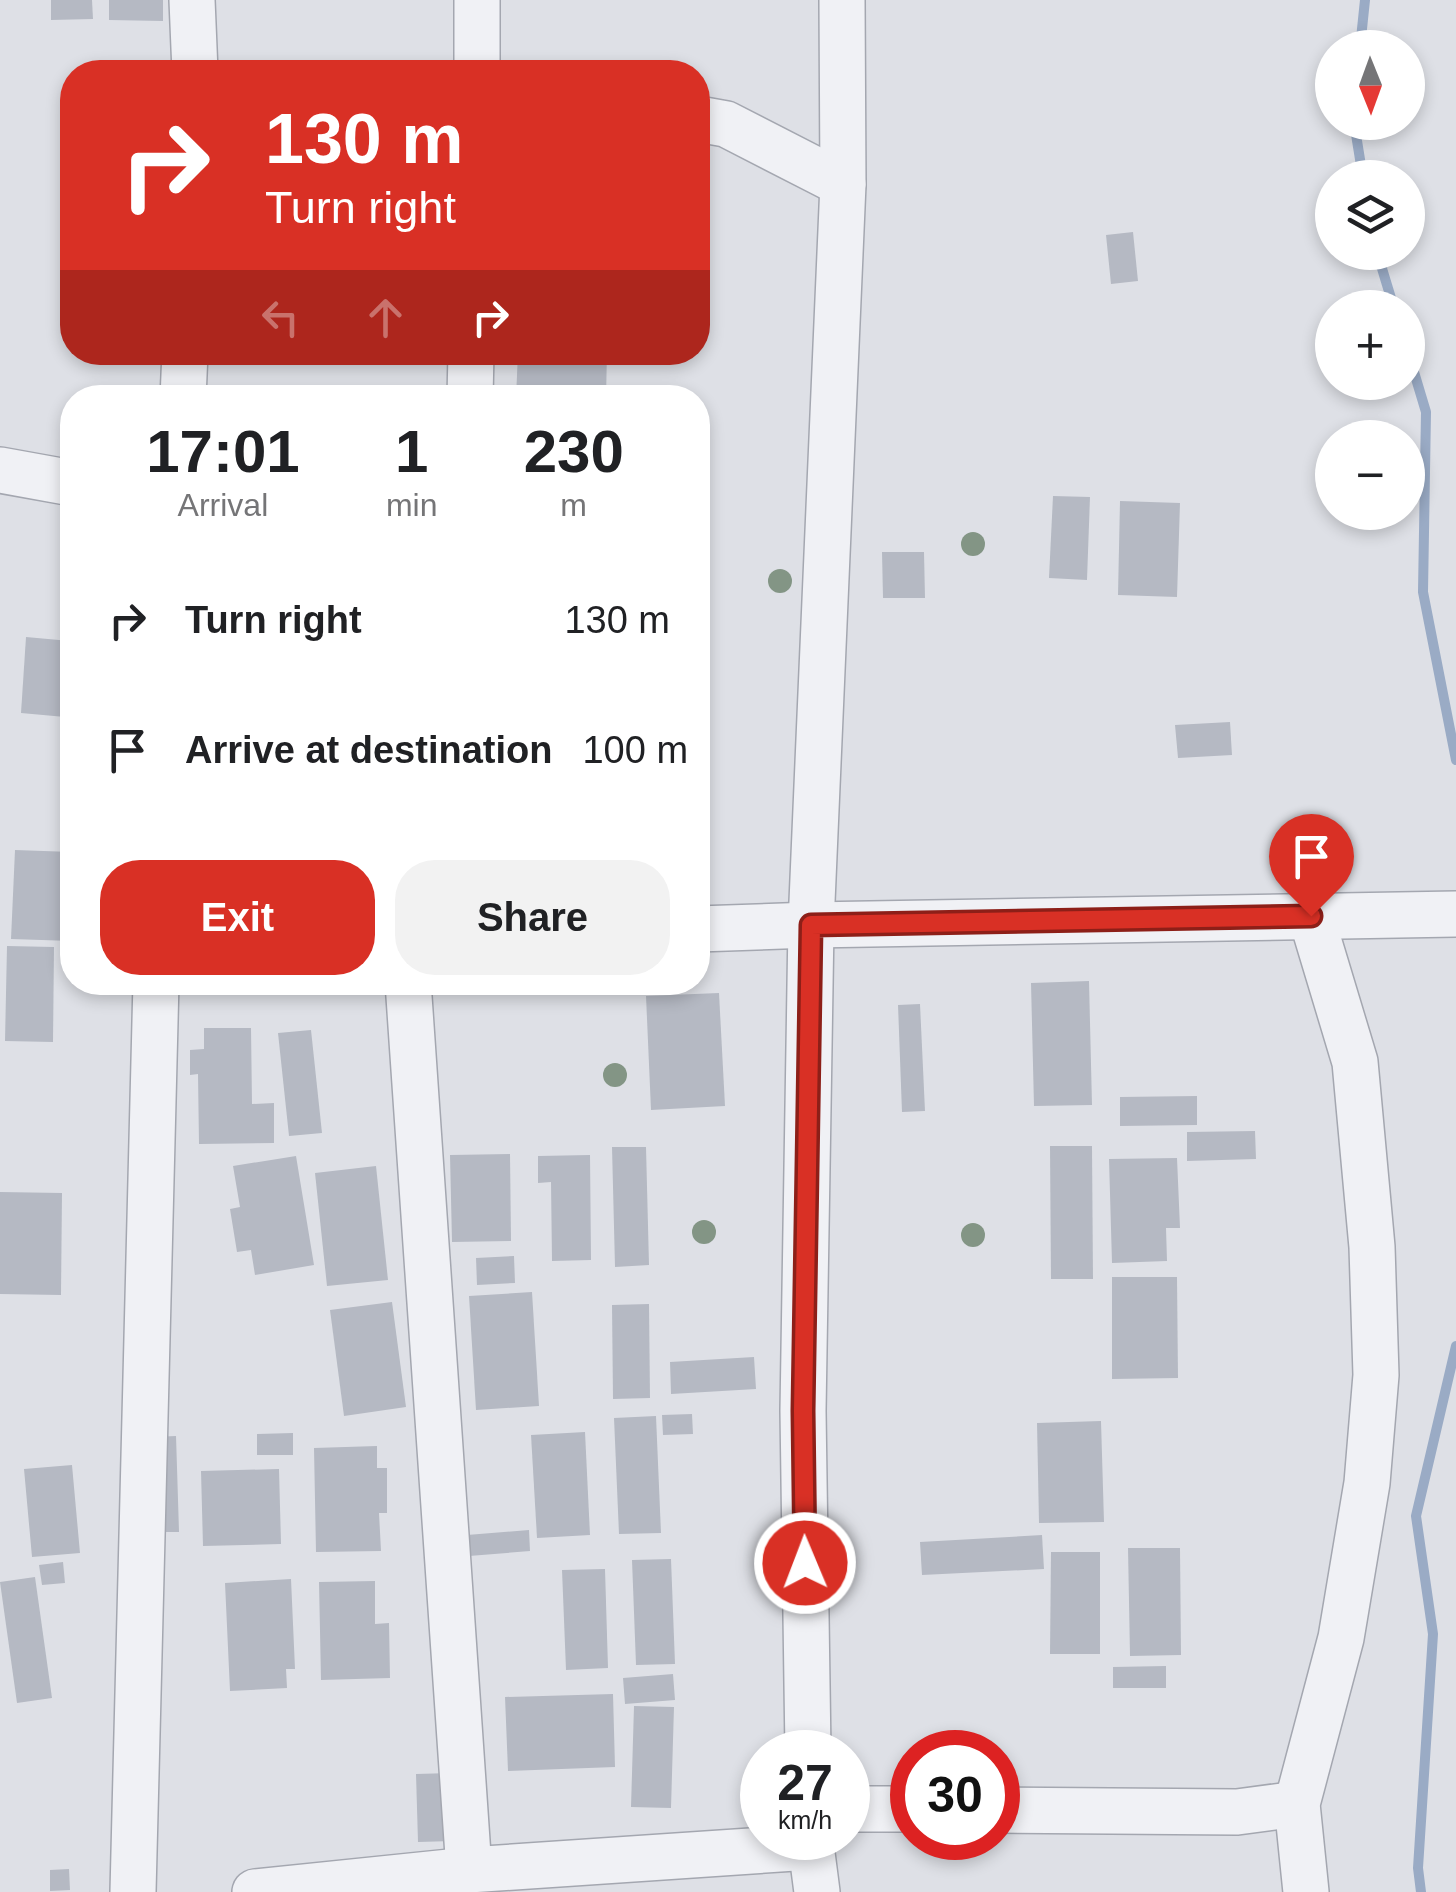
<!DOCTYPE html>
<html lang="en">
<head>
<meta charset="utf-8">
<style>
  :root { --surface:#fff; --page:#f2f2f2; --text:#202124; --muted:#757577; --accent:#d93025 }
  body { margin:0; font-family:Arial,sans-serif; background:var(--page); color:var(--text); height:100vh; display:flex; flex-direction:column; font-size:38px; white-space:nowrap }
  * { box-sizing:border-box; margin:0 }
  p { font-size:32px; color:var(--muted) }
  .icon { flex:none; width:55px; height:55px; fill:none; stroke:currentColor; stroke-width:2; stroke-linecap:round; stroke-linejoin:round }
  .map { position:relative; flex:1; overflow:hidden }
  .panel { position:absolute; left:60px; top:385px; width:650px; height:610px; display:flex; flex-direction:column; background:var(--surface); border-radius:40px; box-shadow:0 5px 15px #0003 }
  .panel>* { flex:none }
  .guide { position:absolute; left:60px; top:60px; width:650px; height:305px; border-radius:40px; box-shadow:0 5px 15px #0003; background:#d93025; color:#fff; overflow:hidden }
  .needle { width:65px; rotate:179deg }
  .tools { position:absolute; left:1315px; top:30px; display:grid; gap:20px }
  .tools a { display:grid; place-items:center; width:110px; height:110px; border-radius:50%; background:var(--surface); box-shadow:0 5px 15px #0003; font-size:50px }
  .speed { position:absolute; left:740px; top:1730px; display:flex; gap:20px; font-size:50px; font-weight:700; text-align:center }
  .speed>* { display:grid; place-content:center; width:130px; height:130px; border-radius:50%; background:var(--surface); box-shadow:0 5px 15px #0003; line-height:1 }
  .speed small { font-size:25px; font-weight:400 }
  .speed .limit { border:15px solid #d22; background:#fff; color:#111 }
  .pin { position:absolute; display:grid; place-items:center; width:85px; height:85px; color:#fff; margin:-102px -42px; border-radius:50% 50% 50% 0; rotate:-45deg; box-shadow:0 0 10px #0007 }
  .pin .icon { rotate:45deg }
  .me { position:absolute; width:110px; margin:-55px; rotate:359deg; stroke-linejoin:round; filter:drop-shadow(0 0 8px #0008) }
  .turn { display:flex; align-items:center; gap:35px; height:210px; padding:0 40px; font-size:45px }
  .turn .icon { width:130px; height:130px; stroke-width:2.5 }
  .turn b { display:block; font-size:70px; line-height:85px }
  .lanes { display:flex; align-items:center; height:95px; padding:0 40px; background:#0003; justify-content:center; gap:50px; direction:ltr }
  .lanes .off { opacity:.35 }
  .eta { display:flex; justify-content:space-evenly; align-items:center; height:170px; text-align:center }
  .eta b { font-size:60px; font-weight:700; line-height:70px }
  .cta { display:flex; gap:20px; margin-top:auto; padding:20px 40px }
  .cta a { flex:1; height:115px; border-radius:40px; background:var(--accent); color:#fff; font-size:40px; font-weight:700; line-height:115px; text-align:center }
  .cta a+a { background:var(--page); color:var(--text) }
  ul { padding:0; list-style:none }
  li { display:flex; align-items:center; gap:30px; height:130px; padding:0 40px }
  li div { flex:1 }
  li b { display:block; font-size:38px }
  li em { font-style:normal }
  .map>svg:first-child { display:block }
  .lines { fill:none; stroke-linecap:round; stroke-linejoin:round }
  .stream { stroke:#9aabc5; stroke-width:10 }
  .building { fill:#b5b9c3 }
  .minor-casing { stroke:#a4a7b0; stroke-width:48 }
  .minor { stroke:#f0f1f5; stroke-width:45 }
  .tree { fill:#839585 }
  .route-casing { stroke:#8d1f18; stroke-width:25 }
  .route { stroke:#d93025; stroke-width:18 }
</style>
</head>
<body>
<div class="map">
<svg width="1456" height="1892" viewBox="0 0 1456 1892">
  <rect width="100%" height="100%" fill="#dee0e6"/>
  <g class="lines">
    <g class="stream">
      <path d="M1360,48L1365,0"/>
      <path d="M1354,122L1363,178"/>
      <path d="M1377,252L1394,308"/>
      <path d="M1408,352L1426,412L1423,592L1456,760"/>
      <path d="M1421,1892L1418,1868L1433,1634L1416,1516L1456,1346"/>
    </g>
  </g>
  <g class="building">
    <path d="M51,0H92L93,19L51,20Z"/>
    <path d="M109,0H163V21L109,20Z"/>
    <path d="M1133,232L1138,281L1111,284L1106,235Z"/>
    <path d="M518,352H607L606,398H516Z"/>
    <path d="M1053,496L1090,497L1087,580L1049,578Z"/>
    <path d="M1120,501L1180,503L1177,597L1118,595Z"/>
    <path d="M882,552H924L925,598H883Z"/>
    <path d="M26,637L70,641L65,717L21,713Z"/>
    <path d="M1230,722L1232,755L1178,758L1175,725Z"/>
    <path d="M15,850L72,852V941L11,939Z"/>
    <path d="M7,946L54,947L53,1042L5,1041Z"/>
    <path d="M1089,981L1092,1105L1034,1106L1031,983Z"/>
    <path d="M719,993L725,1106L651,1110L646,996Z"/>
    <path d="M920,1004L925,1111L902,1112L898,1005Z"/>
    <path d="M204,1028H251L252,1104L274,1103V1143L199,1144L198,1074L190,1075V1050L204,1049Z"/>
    <path d="M311,1030L322,1133L289,1136L278,1033Z"/>
    <path d="M1197,1096V1125L1120,1126V1097Z"/>
    <path d="M1255,1131L1256,1159L1187,1161V1132Z"/>
    <path d="M1050,1146H1092L1093,1279H1051Z"/>
    <path d="M612,1147H646L649,1265L615,1267Z"/>
    <path d="M510,1154L511,1241L452,1242L450,1155Z"/>
    <path d="M590,1155L591,1260L552,1261L551,1182L538,1183V1156Z"/>
    <path d="M296,1156L314,1265L255,1275L251,1250L237,1252L230,1209L240,1207L233,1166Z"/>
    <path d="M1177,1158L1180,1228H1166L1167,1261L1112,1263L1109,1159Z"/>
    <path d="M376,1166L388,1280L327,1286L315,1173Z"/>
    <path d="M0,1192L62,1193L61,1295L0,1294Z"/>
    <path d="M514,1256L515,1283L477,1285L476,1258Z"/>
    <path d="M1112,1277H1177L1178,1378L1112,1379Z"/>
    <path d="M532,1292L539,1406L476,1410L469,1296Z"/>
    <path d="M392,1302L406,1407L344,1416L330,1310Z"/>
    <path d="M649,1304L650,1398L613,1399L612,1305Z"/>
    <path d="M754,1357L756,1389L671,1394L670,1362Z"/>
    <path d="M692,1414L693,1434L663,1435L662,1415Z"/>
    <path d="M656,1416L661,1533L619,1534L614,1418Z"/>
    <path d="M1101,1421L1104,1522L1039,1523L1037,1423Z"/>
    <path d="M585,1432L590,1535L537,1538L531,1435Z"/>
    <path d="M293,1433V1455H257V1434Z"/>
    <path d="M176,1436L179,1532H155L153,1437Z"/>
    <path d="M377,1446V1468H387V1513H379L381,1551L316,1552L314,1448Z"/>
    <path d="M72,1465L80,1553L32,1557L24,1469Z"/>
    <path d="M279,1469L281,1544L203,1546L201,1471Z"/>
    <path d="M529,1530L530,1551L469,1556L467,1535Z"/>
    <path d="M1042,1535L1044,1569L922,1575L920,1542Z"/>
    <path d="M1128,1548H1180L1181,1655L1130,1656Z"/>
    <path d="M1051,1552H1100V1654H1050Z"/>
    <path d="M671,1559L675,1664L636,1665L632,1560Z"/>
    <path d="M63,1562L65,1583L42,1585L39,1565Z"/>
    <path d="M605,1569L608,1668L566,1670L562,1570Z"/>
    <path d="M35,1577L52,1698L17,1703L0,1582Z"/>
    <path d="M291,1579L295,1669H286L287,1688L230,1691L225,1583Z"/>
    <path d="M375,1581V1624L389,1623L390,1678L321,1680L319,1582Z"/>
    <path d="M1166,1666V1688H1113V1667Z"/>
    <path d="M673,1674L675,1700L625,1704L623,1678Z"/>
    <path d="M613,1694L615,1767L508,1771L505,1697Z"/>
    <path d="M634,1706L674,1707L671,1808L631,1807Z"/>
    <path d="M451,1773L453,1841L418,1842L416,1774Z"/>
    <path d="M69,1869L70,1890L50,1891V1870Z"/>
  </g>
  <g class="lines">
    <defs>
      <g id="minor">
        <path d="M192,0L195,72"/>
        <path d="M477,72V0"/>
        <path d="M698,119L726,124L843,184"/>
        <path d="M183,398L185,352"/>
        <path d="M470,398L471,352"/>
        <path d="M0,470L72,483"/>
        <path d="M698,929L811,925L1456,914"/>
        <path d="M408,982L469,1870"/>
        <path d="M808,1752L803,1411L811,925L843,184L842,0"/>
        <path d="M848,1809H912"/>
        <path d="M998,1810L1237,1812L1297,1804"/>
        <path d="M810,1838L817,1892"/>
        <path d="M133,1892L156,982"/>
        <path d="M255,1892L469,1870L810,1847"/>
        <path d="M1306,1892L1297,1804L1341,1638L1367,1483L1376,1375L1372,1247L1355,1062L1311,916"/>
      </g>
    </defs>
    <use href="#minor" class="minor-casing"/>
    <use href="#minor" class="minor"/>
  </g>
  <g class="tree">
    <circle cx="973" cy="544" r="12"/>
    <circle cx="780" cy="581" r="12"/>
    <circle cx="615" cy="1075" r="12"/>
    <circle cx="704" cy="1232" r="12"/>
    <circle cx="973" cy="1235" r="12"/>
  </g>
  <g class="lines">
    <defs>
      <path id="route" d="M805,1563L803,1411L811,925L1311,916"/>
    </defs>
    <use href="#route" class="route-casing"/>
    <use href="#route" class="route"/>
  </g>
</svg>
<div class="tools">
<a><svg class="needle" viewBox="-14 -14 28 28"><path d="M0-13l5 13h-10z" fill="#e53935"/><path d="M0 13l5-13h-10z" fill="#757577"/></svg></a>
<a><svg class="icon" aria-label="layers" viewBox="0 0 24 24"><path d="M12 4l9 5-9 5-9-5zM3 14l9 5 9-5"/></svg></a>
<a>+</a>
<a>−</a>
</div>
<div class="speed"><div>27<small>km/h</small></div><div class="limit">30</div></div>
<div class="pin" style="left:1311px;top:916px;background:#d93025"><svg class="icon" aria-label="arrive" viewBox="0 0 24 24"><path d="M6 21V4h12l-3 4 3 4H6"/></svg></div>
<svg class="me" style="left:805px;top:1563px" viewBox="-20 -20 40 40"><circle r="17" fill="#d93025" stroke="#fff" stroke-width="3"/><path d="M0-11L8 9 0 5-8 9z" fill="#fff"/></svg>
<div class="guide">
<div class="turn"><svg class="icon" aria-label="right" viewBox="0 0 24 24"><path d="M7 20v-9h11M14 6l5 5-5 5"/></svg><div><b>130 m</b>Turn right</div></div>
<div class="lanes"><svg class="icon off" aria-label="left" viewBox="0 0 24 24"><path d="M17 20v-9H6M10 6l-5 5 5 5"/></svg><svg class="icon off" aria-label="ahead" viewBox="0 0 24 24"><path d="M12 20V5M6 11l6-6 6 6"/></svg><svg class="icon" aria-label="right" viewBox="0 0 24 24"><path d="M7 20v-9h11M14 6l5 5-5 5"/></svg></div>
</div>
<section class="panel">
<div class="eta">
<div><b>17:01</b><p>Arrival</p></div>
<div><b>1</b><p>min</p></div>
<div><b>230</b><p>m</p></div>
</div>
<ul>
<li><svg class="icon" aria-label="right" viewBox="0 0 24 24"><path d="M7 20v-9h11M14 6l5 5-5 5"/></svg><div><b>Turn right</b></div><em>130 m</em></li>
<li><svg class="icon" aria-label="arrive" viewBox="0 0 24 24"><path d="M6 21V4h12l-3 4 3 4H6"/></svg><div><b>Arrive at destination</b></div><em>100 m</em></li>
</ul>
<div class="cta"><a>Exit</a><a>Share</a></div>
</section>
</div>
</body>
</html>
